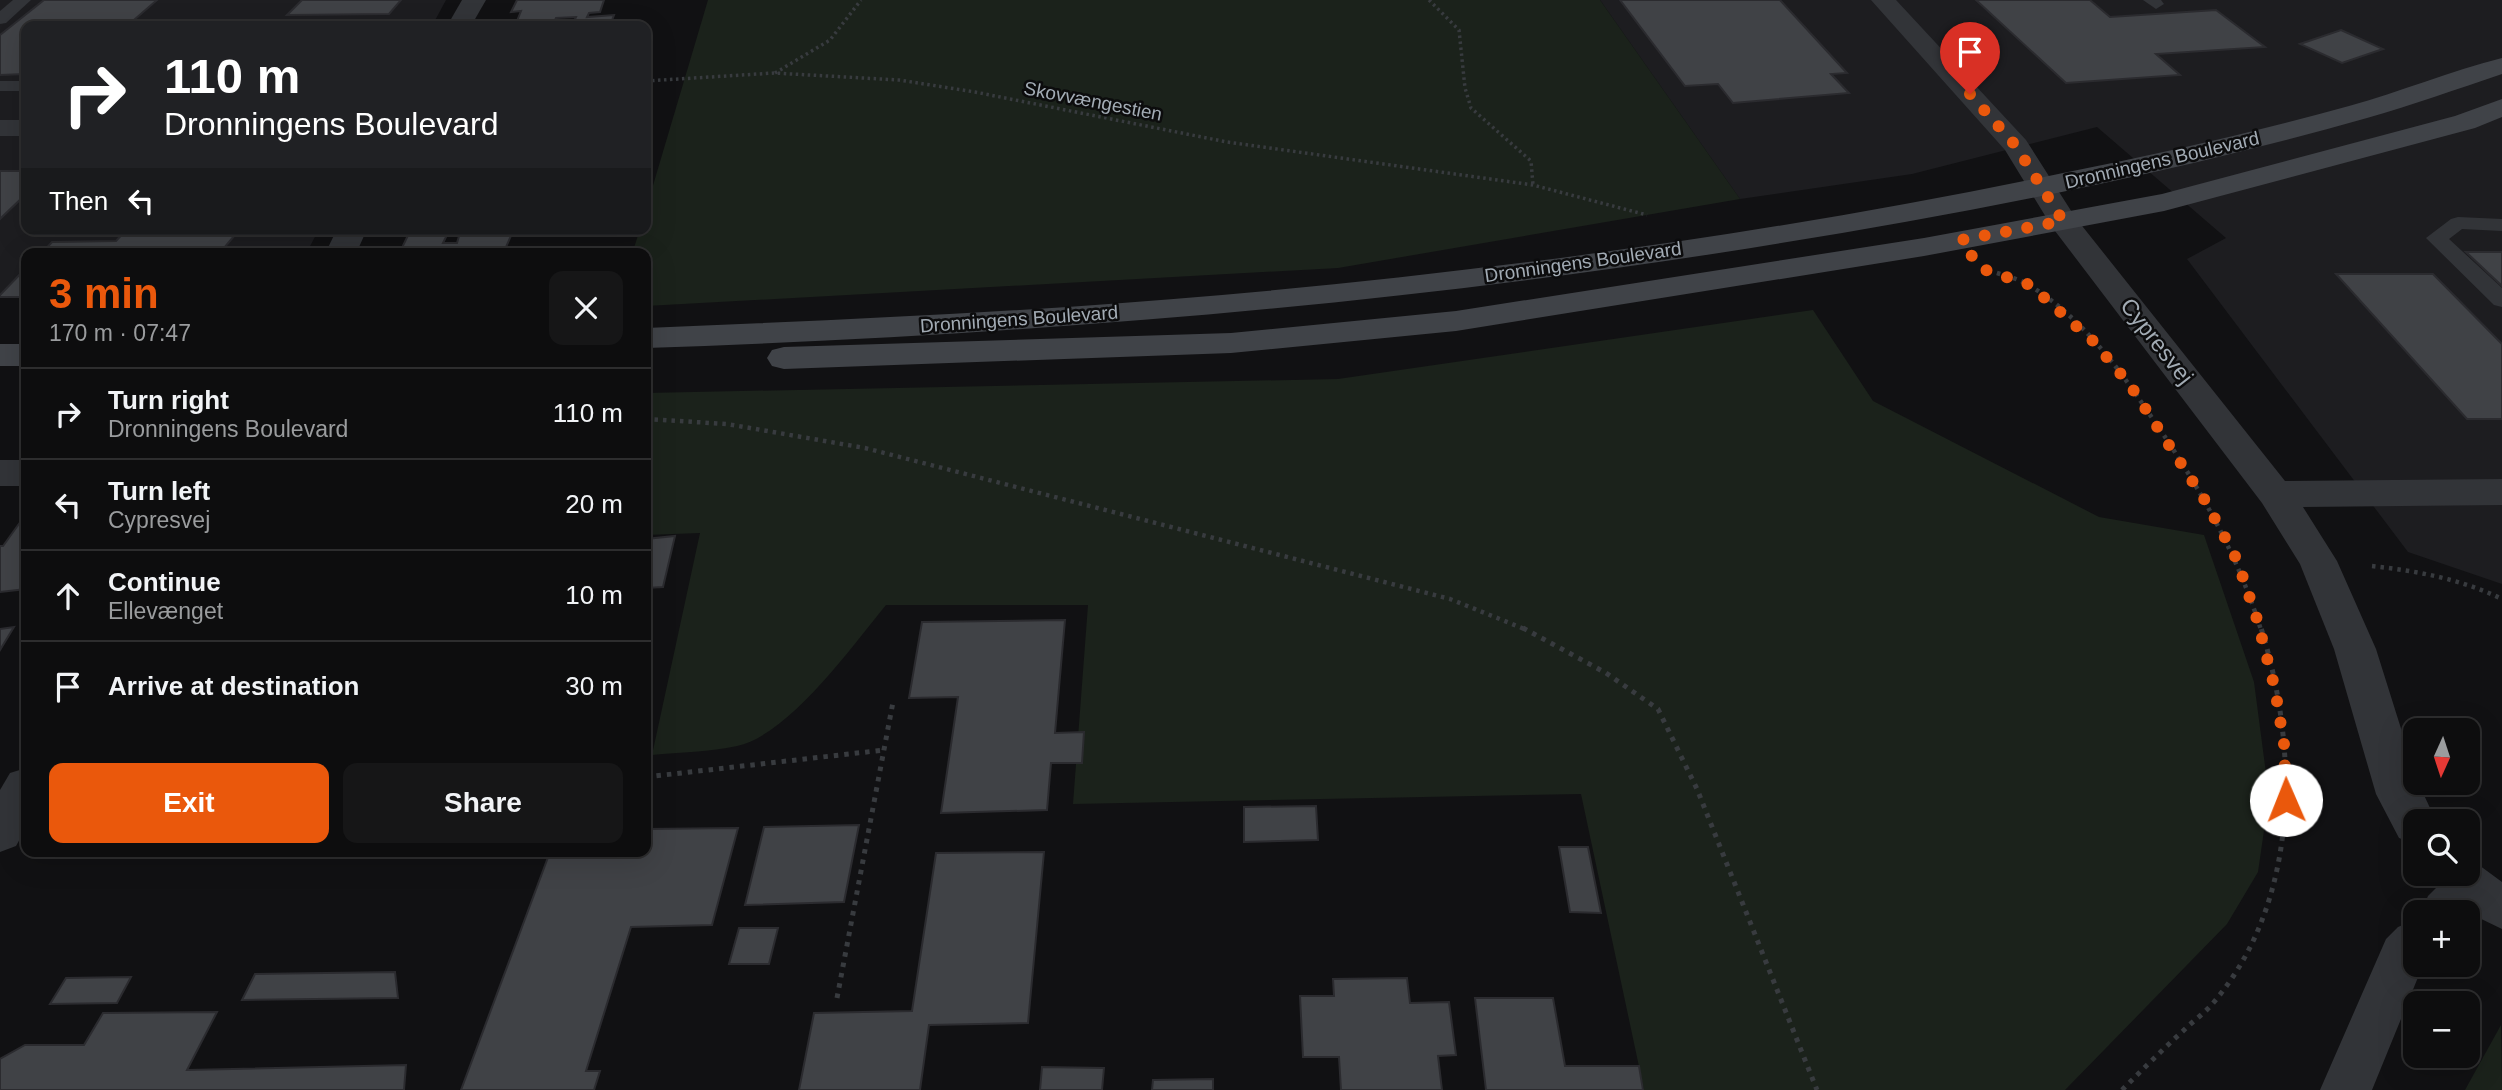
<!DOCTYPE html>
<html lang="en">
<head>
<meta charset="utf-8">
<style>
  :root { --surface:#0d0d0e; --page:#161617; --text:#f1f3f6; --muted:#9a9c9e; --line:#2d2d2e; --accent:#ea580c }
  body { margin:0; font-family:Helvetica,sans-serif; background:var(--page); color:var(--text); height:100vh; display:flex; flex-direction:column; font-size:26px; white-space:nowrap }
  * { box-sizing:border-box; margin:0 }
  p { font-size:23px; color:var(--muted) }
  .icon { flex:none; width:38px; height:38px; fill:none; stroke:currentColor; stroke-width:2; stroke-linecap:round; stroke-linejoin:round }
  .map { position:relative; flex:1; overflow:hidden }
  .details { position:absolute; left:21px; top:248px; width:630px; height:609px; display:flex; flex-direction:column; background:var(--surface); border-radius:14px; box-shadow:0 7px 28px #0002,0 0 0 2px var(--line) }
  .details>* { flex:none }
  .guide { position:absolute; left:21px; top:21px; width:630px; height:214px; border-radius:14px; box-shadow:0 7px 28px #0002,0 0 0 2px var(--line); background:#202124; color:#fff; overflow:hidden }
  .needle { width:46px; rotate:183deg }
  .buttons { position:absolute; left:2403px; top:718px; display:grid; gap:14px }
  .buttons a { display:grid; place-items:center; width:77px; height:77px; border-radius:14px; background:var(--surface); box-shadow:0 7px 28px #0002,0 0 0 2px var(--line); font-size:35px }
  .pin { position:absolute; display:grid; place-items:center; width:60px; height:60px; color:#fff; margin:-72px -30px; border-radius:50% 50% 50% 0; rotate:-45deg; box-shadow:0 0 7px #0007 }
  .pin .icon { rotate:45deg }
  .me { position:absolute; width:77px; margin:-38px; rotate:359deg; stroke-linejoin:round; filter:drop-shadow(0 0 5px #0008) }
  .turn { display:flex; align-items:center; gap:24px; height:147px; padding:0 28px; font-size:32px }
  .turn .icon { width:91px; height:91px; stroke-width:2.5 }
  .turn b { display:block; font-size:49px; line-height:60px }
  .then { display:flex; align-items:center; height:66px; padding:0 28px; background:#0003; gap:14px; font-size:26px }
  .round { display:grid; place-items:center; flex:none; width:74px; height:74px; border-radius:14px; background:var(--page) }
  .headline { display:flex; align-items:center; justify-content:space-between; height:119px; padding:0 28px }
  h1 { font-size:42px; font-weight:700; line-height:52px; color:var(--accent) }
  .action { display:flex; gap:14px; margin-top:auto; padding:14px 28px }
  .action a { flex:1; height:80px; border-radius:14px; background:var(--accent); color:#fff; font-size:28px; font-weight:700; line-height:80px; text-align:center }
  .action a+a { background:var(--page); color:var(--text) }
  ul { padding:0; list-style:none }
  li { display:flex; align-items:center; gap:21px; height:91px; padding:0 28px; border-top:2px solid var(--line) }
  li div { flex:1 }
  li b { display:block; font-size:26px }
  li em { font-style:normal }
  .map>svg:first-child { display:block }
  .built { fill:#1d1d20 }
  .green { fill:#1b221b }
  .building { fill:#404246; stroke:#2b2b2f; stroke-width:2 }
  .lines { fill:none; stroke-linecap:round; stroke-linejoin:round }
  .path-far2 { stroke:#383b3f; stroke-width:3.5; stroke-dasharray:2.5 3.5; stroke-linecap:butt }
  .path-far1 { stroke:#383b3f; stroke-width:4.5; stroke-dasharray:3.5 5; stroke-linecap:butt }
  .path { stroke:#383b3f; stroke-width:5; stroke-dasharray:4.5 6; stroke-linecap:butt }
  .service { fill:#323438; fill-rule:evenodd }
  .minor { fill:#323438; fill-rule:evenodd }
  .secondary { fill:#404348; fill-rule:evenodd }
  .route { stroke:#ea580c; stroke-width:12; stroke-dasharray:0 21.6 }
  .labels { text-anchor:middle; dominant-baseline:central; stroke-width:5; stroke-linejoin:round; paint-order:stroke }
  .far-street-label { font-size:19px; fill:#a2abb4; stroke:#0c0c0d }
  .street-label { font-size:23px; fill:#a2abb4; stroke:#0c0c0d }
</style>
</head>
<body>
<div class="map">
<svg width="2502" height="1090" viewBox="0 0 2502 1090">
  <rect width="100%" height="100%" fill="#111113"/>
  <g class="built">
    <path d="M0,0H446L432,26H26V229H319L306,254H26V294L0,295Z"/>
    <path d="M1600,0H2502V584L2408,552L2187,259L2226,238L2097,127L1912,174L1740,199Z"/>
  </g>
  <g class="green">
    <path d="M708,0H1600L1740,199L1338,268L646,306V254H632L640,229H646V209Z"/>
    <path d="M1813,310L1873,401L2099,517L2204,535L2254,682L2269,796L2258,872L2227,924L2065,1090H1644L1581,794L1073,804L1088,605H886C853,645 789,735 737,746C710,752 680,752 652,755L700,533L646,535V393L1338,379Z"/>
    <path d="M2501,1025L2502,1090H2465Z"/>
  </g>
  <g class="building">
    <path d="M44,0H157L127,26H26V74L0,75V35Z"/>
    <path d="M302,0H401L389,14L287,15Z"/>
    <path d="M517,0H604L600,12L589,13L587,17L614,15L611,23L572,26L576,17L556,18L552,26H515L521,11L511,12Z"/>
    <path d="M1620,0H1780L1847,73L1831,74L1849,93L1733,103L1718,84L1685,86Z"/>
    <path d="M1976,0H2090L2110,17L2216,10L2265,47L2156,54L2180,75L2066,83Z"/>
    <path d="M2341,30L2383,49L2342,63L2300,44Z"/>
    <path d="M0,171H26V194L0,219Z"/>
    <path d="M127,229H240L219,254H41L52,242L116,241Z"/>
    <path d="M411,229H450L443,243H457L461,229H514L503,254H399Z"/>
    <path d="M2466,252H2502V286Z"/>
    <path d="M26,268V297H0V295Z"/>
    <path d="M2336,274H2433L2502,344V419H2467Z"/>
    <path d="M26,514V589L0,592V546H3Z"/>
    <path d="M675,536L663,587L646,588V539Z"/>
    <path d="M1065,620L1055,733L1084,732L1082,763H1051L1047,810L941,813L958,697L909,698L922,622Z"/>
    <path d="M14,627L0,650V629Z"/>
    <path d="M1316,806L1318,840L1244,842V807Z"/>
    <path d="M859,825L844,902L745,905L764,827Z"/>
    <path d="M738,828L712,925L631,927L586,1071H600L594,1090H461L550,852H646V829Z"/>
    <path d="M1559,847H1588L1601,913L1570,912Z"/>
    <path d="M1044,852L1028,1023L929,1025L920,1090H799L814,1013L912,1011L936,853Z"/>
    <path d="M739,928H778L769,964H729Z"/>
    <path d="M395,972L398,998L242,1000L255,974Z"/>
    <path d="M131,977L117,1003L50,1004L66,978Z"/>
    <path d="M1407,978L1410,1003L1449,1002L1456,1055L1438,1056L1442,1090H1341L1339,1057H1303L1300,996H1334L1333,979Z"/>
    <path d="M1475,998H1553L1565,1066H1639L1643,1090H1486Z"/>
    <path d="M217,1012L187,1070L406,1065L404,1090H0V1059L25,1045H84L103,1013Z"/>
    <path d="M1042,1067L1104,1068L1102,1090H1040Z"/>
    <path d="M1213,1079V1090H1152L1153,1080Z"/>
  </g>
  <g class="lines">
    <g class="path-far2">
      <path d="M1429,0L1459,30L1465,88L1471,108L1531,161L1533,185"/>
      <path d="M775,73L830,40L861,0"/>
      <path d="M646,81L774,73L899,80L975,92L1227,142L1533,185L1647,215"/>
      <path d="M1997,273L2002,275"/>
    </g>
    <g class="path-far1">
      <path d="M1997,273C2007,276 2018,279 2027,284C2078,314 2116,364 2148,412C2196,481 2236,550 2261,630"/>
      <path d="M646,419L727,424L865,448L1450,599L1527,630"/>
      <path d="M2372,566C2417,571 2461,579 2502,599"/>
    </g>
    <g class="path">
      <path d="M1523,628L1606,673L1658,709L1697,789L1817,1090"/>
      <path d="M646,777L884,750"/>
      <path d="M837,998L893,702"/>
      <path d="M2122,1090C2142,1070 2162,1050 2183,1031C2193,1021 2205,1013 2214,1002C2300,900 2299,750 2261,628"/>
    </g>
    <g class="service">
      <path d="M13,0H31L6,23L0,24V11Z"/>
      <path d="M2143,0H2161L2164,4L2156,9Z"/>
      <rect x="0" y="81" width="26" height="10"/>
      <path d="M2458,217L2502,219V231L2462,229L2449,239L2502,288V307L2494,305L2426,238L2451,219Z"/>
    </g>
    <g class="minor">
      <path d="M462,0H486L471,26H447Z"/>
      <path d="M1871,0H1896L2026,140L2075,217L2285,481L2502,479V505L2303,507L2337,561L2376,649L2415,773V782H2418L2436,821H2415V844L2399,838L2376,794L2334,649L2300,564L2262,503L2052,227L2005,150Z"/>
      <rect x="0" y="120" width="26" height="16"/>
      <path d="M337,229H367L356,254H325Z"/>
      <rect x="0" y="460" width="26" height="26"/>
      <path d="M26,768V828L16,846L0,852V790L10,773Z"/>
      <path d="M2468,857L2502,882V929L2473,915L2468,921V912H2421L2428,896L2436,888L2430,873H2468Z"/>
      <path d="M2415,920V964H2427L2421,970L2372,1090H2320L2386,939L2398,927Z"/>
    </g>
    <g class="secondary">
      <path d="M2502,58V74C2457,89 2413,105 2367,118C2155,178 1937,219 1719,253C1363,308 1005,336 646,348V328C838,320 1030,312 1222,295C1504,270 1786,231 2063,173C2159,154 2255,132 2349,106C2400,92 2450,71 2502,58Z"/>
      <path d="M2502,99V117L2475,128L2164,211L1924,256L1456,331L1231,353L784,369L772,366L767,358L772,350L784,347L1231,333L1456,311L1924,238L2162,194L2455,116Z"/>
      <rect x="0" y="344" width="26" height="22"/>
    </g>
  </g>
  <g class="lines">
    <path class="route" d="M1970,94L2016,146L2063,221L1961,240L1980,268L2030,285L2093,341L2130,385L2206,502L2237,560L2257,619L2275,689L2284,744L2286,800"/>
  </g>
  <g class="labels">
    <g class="far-street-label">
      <text transform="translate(1093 101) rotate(11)">Skovvængestien</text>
      <text transform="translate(2162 160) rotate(-13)">Dronningens Boulevard</text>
      <text transform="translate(1583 262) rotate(-8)">Dronningens Boulevard</text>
      <text transform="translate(1019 319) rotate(-4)">Dronningens Boulevard</text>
    </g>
    <g class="street-label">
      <text transform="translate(2157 341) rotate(52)">Cypresvej</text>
    </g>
  </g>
</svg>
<div class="buttons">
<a><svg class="needle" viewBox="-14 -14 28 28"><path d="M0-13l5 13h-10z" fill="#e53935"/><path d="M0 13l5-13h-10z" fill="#9a9c9e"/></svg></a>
<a><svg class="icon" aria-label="search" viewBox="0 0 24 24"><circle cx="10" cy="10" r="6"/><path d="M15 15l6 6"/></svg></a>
<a>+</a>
<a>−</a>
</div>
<div class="pin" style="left:1970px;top:94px;background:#d93025"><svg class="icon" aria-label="arrive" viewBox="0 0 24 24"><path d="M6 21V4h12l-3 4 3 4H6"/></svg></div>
<svg class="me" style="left:2286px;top:800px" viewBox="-20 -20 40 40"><circle r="19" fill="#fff"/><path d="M0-13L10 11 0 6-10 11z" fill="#ea580c"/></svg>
<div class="guide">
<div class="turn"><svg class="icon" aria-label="right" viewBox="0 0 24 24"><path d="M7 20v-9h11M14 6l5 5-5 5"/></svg><div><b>110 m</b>Dronningens Boulevard</div></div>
<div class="then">Then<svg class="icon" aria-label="left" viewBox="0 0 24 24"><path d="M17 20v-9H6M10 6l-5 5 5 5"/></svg></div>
</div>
<section class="details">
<div class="headline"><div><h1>3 min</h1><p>170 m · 07:47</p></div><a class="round"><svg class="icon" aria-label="close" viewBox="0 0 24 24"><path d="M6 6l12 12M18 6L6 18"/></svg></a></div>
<ul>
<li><svg class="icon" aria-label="right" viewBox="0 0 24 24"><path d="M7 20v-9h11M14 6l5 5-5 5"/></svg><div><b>Turn right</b><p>Dronningens Boulevard</p></div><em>110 m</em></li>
<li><svg class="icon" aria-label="left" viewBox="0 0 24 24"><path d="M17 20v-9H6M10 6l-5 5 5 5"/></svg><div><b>Turn left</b><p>Cypresvej</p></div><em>20 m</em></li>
<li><svg class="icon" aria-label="ahead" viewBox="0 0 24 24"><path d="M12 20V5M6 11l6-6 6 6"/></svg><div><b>Continue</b><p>Ellevænget</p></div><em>10 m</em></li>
<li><svg class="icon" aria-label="arrive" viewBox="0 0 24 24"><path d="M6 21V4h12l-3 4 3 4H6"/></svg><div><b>Arrive at destination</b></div><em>30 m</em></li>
</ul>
<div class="action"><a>Exit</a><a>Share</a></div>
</section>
</div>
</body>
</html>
